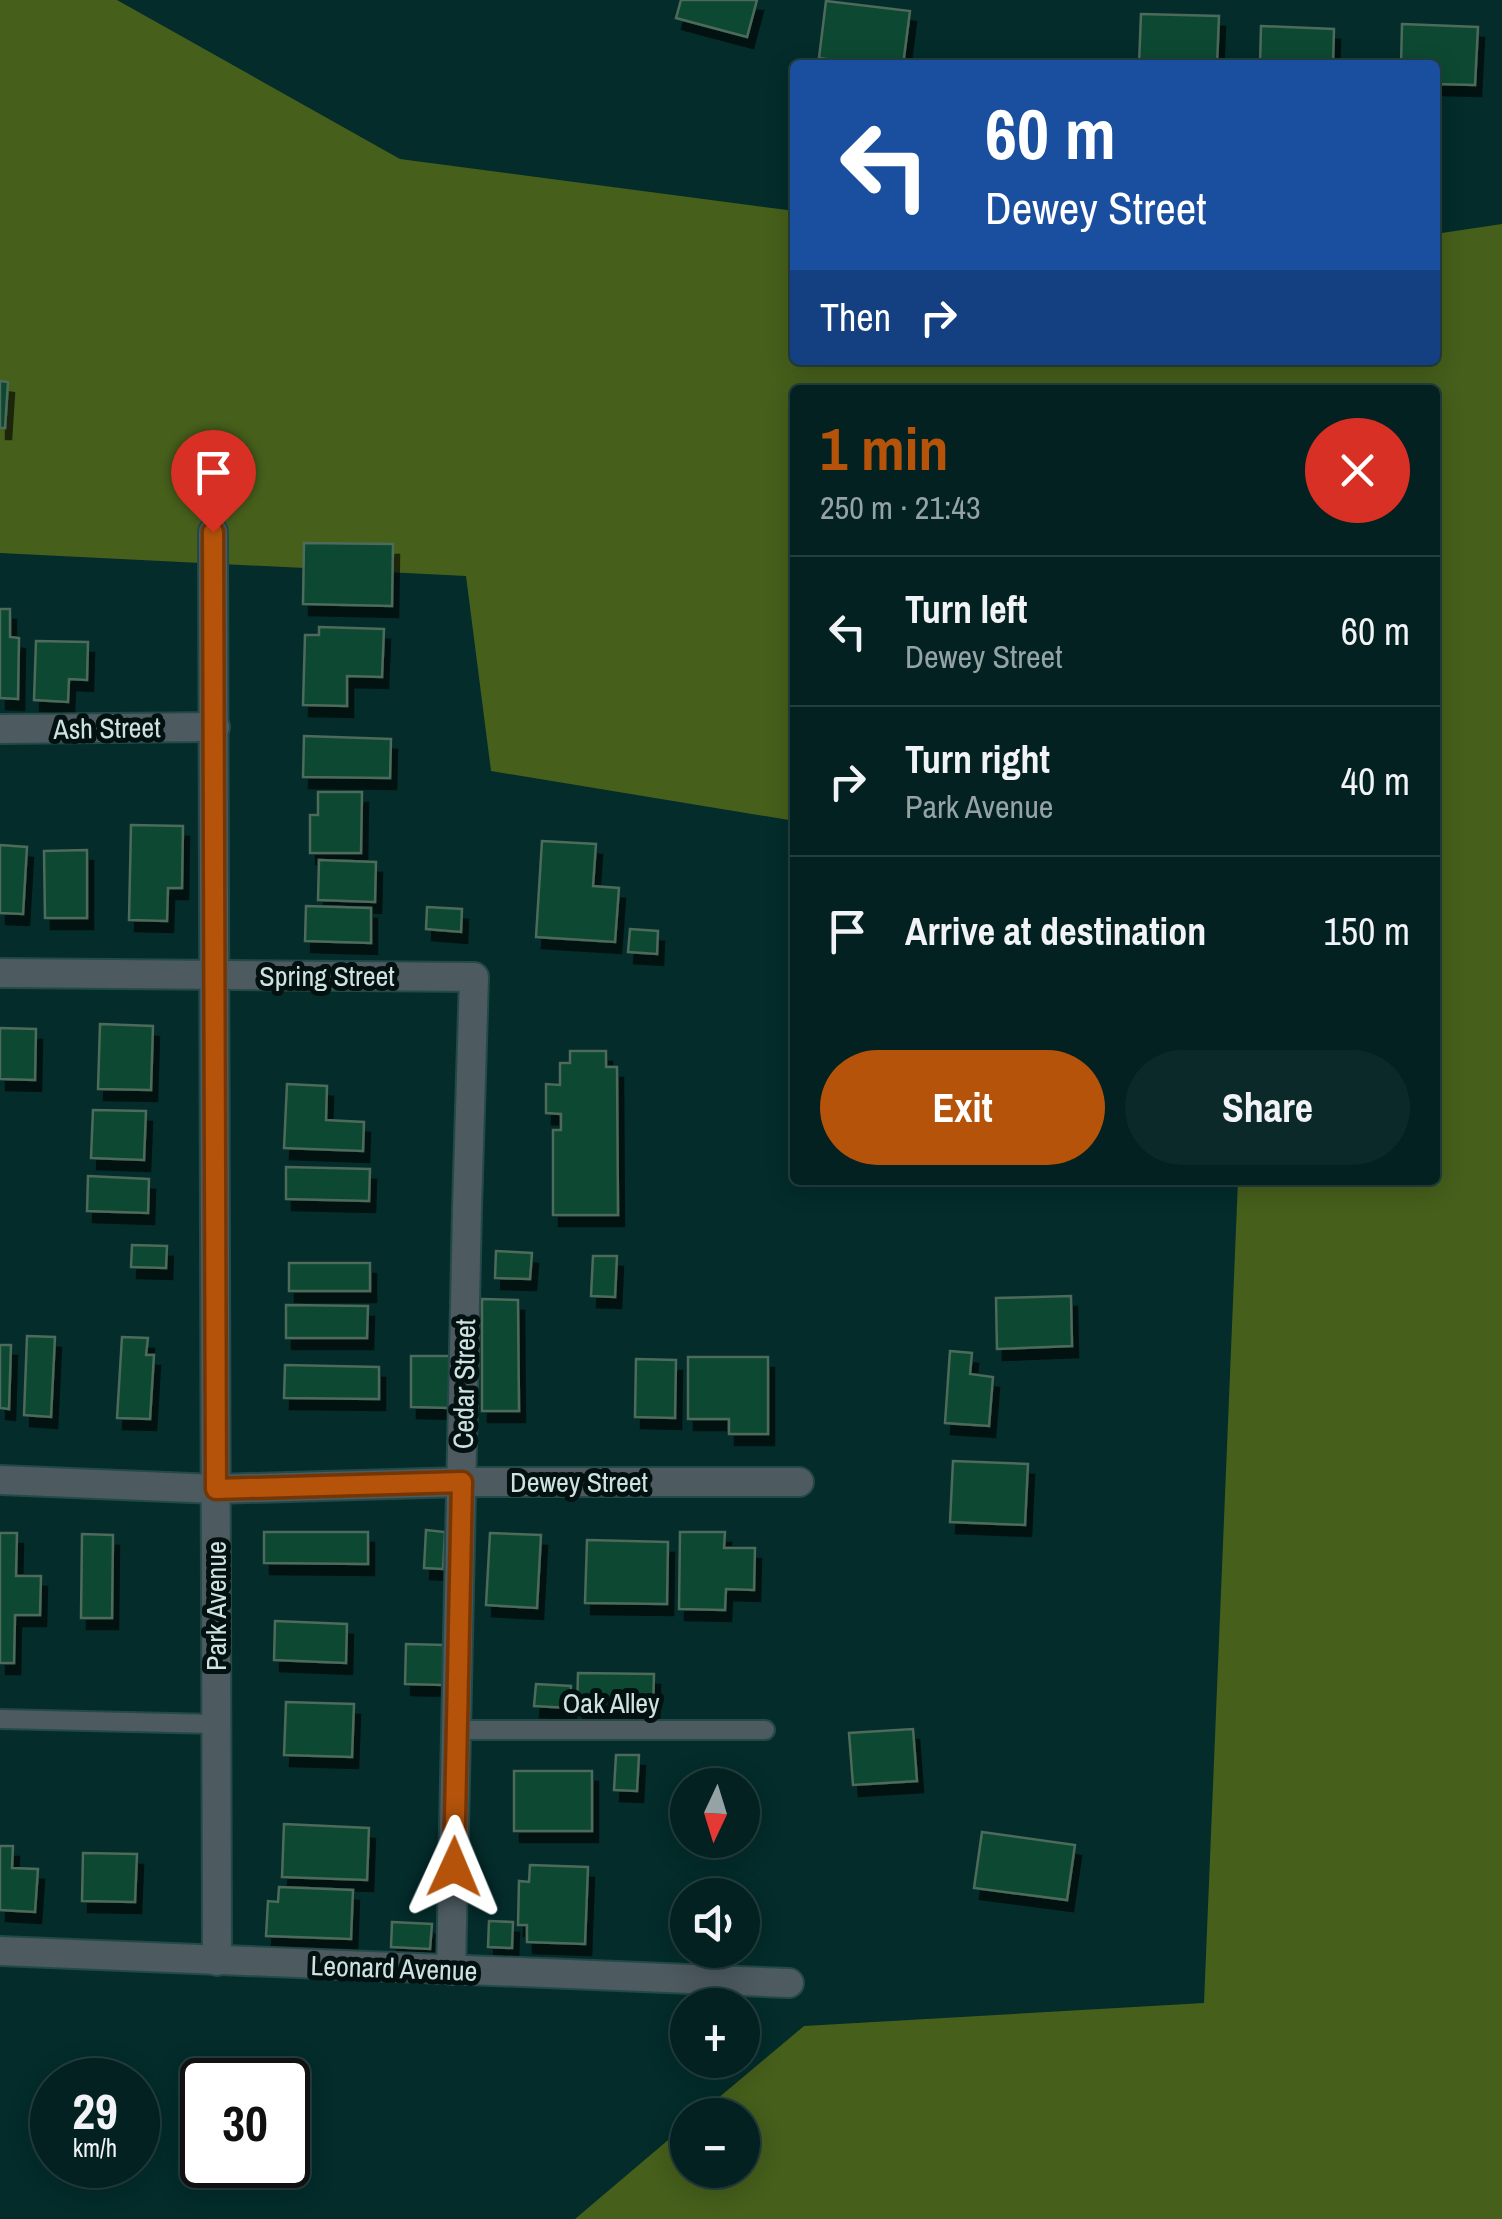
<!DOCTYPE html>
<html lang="en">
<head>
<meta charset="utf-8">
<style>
  :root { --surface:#022120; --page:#0c2929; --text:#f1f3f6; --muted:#96a3a5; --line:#233e3e; --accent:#b45309 }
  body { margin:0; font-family:"Archivo Narrow",sans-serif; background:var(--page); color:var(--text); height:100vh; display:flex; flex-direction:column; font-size:38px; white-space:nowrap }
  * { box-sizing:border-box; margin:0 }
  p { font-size:32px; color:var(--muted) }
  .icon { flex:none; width:55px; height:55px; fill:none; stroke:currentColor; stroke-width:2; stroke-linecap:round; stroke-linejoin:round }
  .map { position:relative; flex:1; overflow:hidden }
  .side { position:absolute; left:790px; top:385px; width:650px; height:800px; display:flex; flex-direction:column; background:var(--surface); border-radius:10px; box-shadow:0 5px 25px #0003,0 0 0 2px var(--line) }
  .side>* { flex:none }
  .banner { position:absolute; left:790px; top:60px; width:650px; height:305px; border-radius:10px; box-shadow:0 5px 25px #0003,0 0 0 2px var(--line); background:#1a4fa0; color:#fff; overflow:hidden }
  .needle { width:65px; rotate:184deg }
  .tools { position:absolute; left:670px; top:1768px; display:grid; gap:20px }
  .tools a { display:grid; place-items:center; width:90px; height:90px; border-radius:50%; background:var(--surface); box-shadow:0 5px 25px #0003,0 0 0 2px var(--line); font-size:50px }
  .speed { position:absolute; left:30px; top:2058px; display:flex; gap:20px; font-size:50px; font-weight:700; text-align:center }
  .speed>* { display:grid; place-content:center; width:130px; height:130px; border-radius:50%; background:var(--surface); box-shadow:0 5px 25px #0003,0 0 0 2px var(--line); line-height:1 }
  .speed small { font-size:25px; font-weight:400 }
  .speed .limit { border:5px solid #111; border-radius:15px; background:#fff; color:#111 }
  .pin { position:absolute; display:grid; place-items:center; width:85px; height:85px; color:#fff; margin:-102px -42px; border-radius:50% 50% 50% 0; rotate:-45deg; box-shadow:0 0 10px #0007 }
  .pin .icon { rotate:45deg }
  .me { position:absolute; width:110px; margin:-55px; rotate:1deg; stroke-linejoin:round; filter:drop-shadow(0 0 8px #0008) }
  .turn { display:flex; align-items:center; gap:35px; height:210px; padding:0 30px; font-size:45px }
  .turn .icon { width:130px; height:130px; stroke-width:2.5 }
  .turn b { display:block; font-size:70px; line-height:85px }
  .then { display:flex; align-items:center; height:95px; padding:0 30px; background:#0003; gap:20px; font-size:38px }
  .round { display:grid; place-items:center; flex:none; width:105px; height:105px; border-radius:52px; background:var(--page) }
  .summary { display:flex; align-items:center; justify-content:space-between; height:170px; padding:0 30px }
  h1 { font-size:60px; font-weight:700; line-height:75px; color:var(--accent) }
  .primary-button { display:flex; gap:20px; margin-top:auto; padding:20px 30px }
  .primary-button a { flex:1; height:115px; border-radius:60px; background:var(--accent); color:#fff; font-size:40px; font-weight:700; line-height:115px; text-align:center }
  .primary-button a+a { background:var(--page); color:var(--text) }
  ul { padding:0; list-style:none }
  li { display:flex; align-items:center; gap:30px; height:150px; padding:0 30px; border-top:2px solid var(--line) }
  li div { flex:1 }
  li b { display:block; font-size:38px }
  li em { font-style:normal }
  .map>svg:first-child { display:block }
  .forest { fill:#465f1b }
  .building { fill:#0c4930; stroke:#4d6a5a; stroke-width:2.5; filter:url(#shadow) }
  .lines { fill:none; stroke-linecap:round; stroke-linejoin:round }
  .service-casing { stroke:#234948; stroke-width:22 }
  .minor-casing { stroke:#234948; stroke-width:32 }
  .service { stroke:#4d5a60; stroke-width:18 }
  .minor { stroke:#4d5a60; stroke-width:28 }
  .route-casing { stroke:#753606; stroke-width:25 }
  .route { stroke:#b45309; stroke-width:18 }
  .labels { text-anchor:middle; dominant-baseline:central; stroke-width:10; stroke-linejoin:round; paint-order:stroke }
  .street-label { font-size:28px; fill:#cee2e1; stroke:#031111 }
</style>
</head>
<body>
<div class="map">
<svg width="1502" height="2219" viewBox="0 0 1502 2219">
  <defs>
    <filter id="shadow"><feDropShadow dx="6" dy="11" stdDeviation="0" flood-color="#0009"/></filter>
  </defs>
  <rect width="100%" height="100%" fill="#032c2b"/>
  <path class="forest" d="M0,0H117L400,159L795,211V360H1435V234L1502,224V2219H575L687,2124L688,2170H742V2115H698L804,2026L1204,2003L1238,1180H1435V390H795V821L491,771L466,576L0,553Z"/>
  <g class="building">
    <path d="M681,0H757L747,37L676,18Z"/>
    <path d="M826,1L910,11L903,65H868L819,58Z"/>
    <path d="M1141,14L1219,16L1217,65H1139Z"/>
    <path d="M1402,24L1478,27L1475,85L1435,84V65H1401Z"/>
    <path d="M1261,26L1334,29L1333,65H1260Z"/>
    <path d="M0,381L8,382L5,428H0Z"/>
    <path d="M304,543L393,544L392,606L303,604Z"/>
    <path d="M0,609H10V637L19,638L18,699L0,698Z"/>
    <path d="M319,627L384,629L382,677L347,676V706L303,705L305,635H319Z"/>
    <path d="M36,641L88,642L87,680L69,679L68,702L34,700Z"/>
    <path d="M304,736L391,739L390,778L303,777Z"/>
    <path d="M318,792H362L361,853H310V815H318Z"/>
    <path d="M131,825L183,826L182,888H168L167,921L129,920Z"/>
    <path d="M542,841L596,844L593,886L619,888L615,942L536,937Z"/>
    <path d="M0,845L27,847L23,914L0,913Z"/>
    <path d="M87,850V918H45L44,851Z"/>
    <path d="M319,860L376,862L375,902L318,900Z"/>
    <path d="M306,906L371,908V943L305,941Z"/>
    <path d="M427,907L462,909L461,932L426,929Z"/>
    <path d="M630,929L658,931L657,954L628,952Z"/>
    <path d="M100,1024L153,1026L151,1090L98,1089Z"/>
    <path d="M0,1028L36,1029L35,1080L0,1079Z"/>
    <path d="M570,1051H606V1067H617L618,1215H553V1130H561V1114L546,1113V1084L560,1085V1063H570Z"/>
    <path d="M287,1084L327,1086L326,1120L364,1122L363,1151L284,1148Z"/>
    <path d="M93,1110L146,1111L144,1160L91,1158Z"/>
    <path d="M286,1167L370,1169L369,1201L286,1199Z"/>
    <path d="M88,1176L149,1179L148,1213L87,1211Z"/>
    <path d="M132,1245L167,1246L166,1268L131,1267Z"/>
    <path d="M496,1251L532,1253L530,1279L495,1278Z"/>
    <path d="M593,1256H617L615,1297L591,1296Z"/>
    <rect x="289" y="1263" width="81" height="28"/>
    <path d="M1071,1296L1072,1346L997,1349L996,1298Z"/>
    <path d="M482,1299L518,1300L519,1411H482Z"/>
    <path d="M286,1305L368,1306L367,1338H286Z"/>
    <path d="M27,1336L55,1337L51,1417L24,1415Z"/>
    <path d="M122,1337L148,1338L146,1355H154L150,1419L117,1418Z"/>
    <path d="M0,1345H11L9,1409L0,1408Z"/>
    <path d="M950,1351L972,1353L970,1374L993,1377L989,1426L945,1423Z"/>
    <path d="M411,1356H452L451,1408L411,1407Z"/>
    <path d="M688,1357H768V1434H729V1419H688Z"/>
    <path d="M636,1359L676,1360L675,1418L635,1417Z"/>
    <path d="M285,1365L379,1367V1399L284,1398Z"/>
    <path d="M953,1461L1028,1464L1025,1525L950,1522Z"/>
    <path d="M426,1530L445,1532L443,1569L424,1568Z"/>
    <path d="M264,1532H368V1564L264,1563Z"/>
    <path d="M680,1532H725L724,1548H755L754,1590L726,1589L725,1610L679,1609Z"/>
    <path d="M0,1533H17L16,1576H41L40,1615H15L14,1663H0Z"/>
    <path d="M490,1533L541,1535L537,1608L486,1605Z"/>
    <path d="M82,1534L113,1535L112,1618H81Z"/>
    <path d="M587,1540L668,1542L667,1604L585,1603Z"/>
    <path d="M275,1621L347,1624L346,1663L274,1660Z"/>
    <path d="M406,1644L445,1645L444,1685L405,1684Z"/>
    <path d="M578,1673L654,1674L653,1710H577Z"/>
    <path d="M536,1684L571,1686L570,1708L534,1706Z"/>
    <path d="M286,1702L354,1704L352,1757L284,1755Z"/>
    <path d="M913,1729L917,1781L853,1785L849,1733Z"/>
    <path d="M616,1755H639L637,1791L614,1790Z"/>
    <rect x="514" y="1771" width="78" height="60"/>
    <path d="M284,1824L369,1828L367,1880L282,1877Z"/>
    <path d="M982,1832L1075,1845L1067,1900L974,1888Z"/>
    <path d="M0,1846H13L12,1868L38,1869L35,1912L0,1910Z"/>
    <path d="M83,1853L137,1854L135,1902L82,1901Z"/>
    <path d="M530,1865L588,1867L585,1944L527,1942V1925H518L519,1881L529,1882Z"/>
    <path d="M279,1887L353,1890L351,1939L266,1936L268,1901L278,1902Z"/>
    <path d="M489,1921L513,1922L512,1948L488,1947Z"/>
    <path d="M392,1922L432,1924L430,1949L391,1947Z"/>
  </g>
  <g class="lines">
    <defs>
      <g id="service">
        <path d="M0,1719L216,1724"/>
        <path d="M456,1730H765"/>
      </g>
      <g id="minor">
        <path d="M213,532L217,1961"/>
        <path d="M0,729L215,727"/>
        <path d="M0,973L474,977L467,1209L451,1970"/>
        <path d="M0,1480L216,1489L462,1482H799"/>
        <path d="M0,1951L789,1983"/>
      </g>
    </defs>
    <use href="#service" class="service-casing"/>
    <use href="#minor" class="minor-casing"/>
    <use href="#service" class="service"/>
    <use href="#minor" class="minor"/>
  </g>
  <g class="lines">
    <defs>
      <path id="route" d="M213,532L216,1489L462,1482L454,1867"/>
    </defs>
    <use href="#route" class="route-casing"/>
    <use href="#route" class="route"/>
  </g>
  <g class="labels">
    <g class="street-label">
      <text transform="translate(107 728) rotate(-1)">Ash Street</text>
      <text x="327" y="976">Spring Street</text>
      <text transform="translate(464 1384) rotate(-89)">Cedar Street</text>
      <text x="579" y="1482">Dewey Street</text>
      <text transform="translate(216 1606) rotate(-90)">Park Avenue</text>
      <text x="611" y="1703">Oak Alley</text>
      <text transform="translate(394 1968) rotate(2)">Leonard Avenue</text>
    </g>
  </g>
</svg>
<div class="tools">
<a><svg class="needle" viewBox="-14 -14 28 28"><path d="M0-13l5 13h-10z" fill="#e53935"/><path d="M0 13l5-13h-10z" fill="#96a3a5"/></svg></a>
<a><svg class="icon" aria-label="sound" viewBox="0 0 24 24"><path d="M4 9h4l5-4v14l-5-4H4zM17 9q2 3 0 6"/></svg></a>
<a>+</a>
<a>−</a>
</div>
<div class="speed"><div>29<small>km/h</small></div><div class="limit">30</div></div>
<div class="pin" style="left:213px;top:532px;background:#d93025"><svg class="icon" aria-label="arrive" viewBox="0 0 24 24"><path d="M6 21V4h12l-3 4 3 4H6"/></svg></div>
<svg class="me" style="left:454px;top:1867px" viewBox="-20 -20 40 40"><path d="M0-17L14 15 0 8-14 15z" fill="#b45309" stroke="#fff" stroke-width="4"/></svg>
<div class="banner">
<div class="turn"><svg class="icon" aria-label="left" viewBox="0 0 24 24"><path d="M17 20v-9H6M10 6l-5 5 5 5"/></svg><div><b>60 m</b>Dewey Street</div></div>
<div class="then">Then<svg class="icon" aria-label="right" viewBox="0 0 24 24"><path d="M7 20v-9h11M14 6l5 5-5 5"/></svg></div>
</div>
<section class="side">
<div class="summary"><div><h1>1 min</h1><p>250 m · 21:43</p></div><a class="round" style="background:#d93025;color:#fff"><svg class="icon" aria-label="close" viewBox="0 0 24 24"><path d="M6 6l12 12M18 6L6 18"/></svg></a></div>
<ul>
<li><svg class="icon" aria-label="left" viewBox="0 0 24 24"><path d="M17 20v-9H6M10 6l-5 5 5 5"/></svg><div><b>Turn left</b><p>Dewey Street</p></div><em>60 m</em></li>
<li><svg class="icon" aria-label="right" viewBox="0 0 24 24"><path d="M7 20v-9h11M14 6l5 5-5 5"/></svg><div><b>Turn right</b><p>Park Avenue</p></div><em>40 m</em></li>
<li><svg class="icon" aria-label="arrive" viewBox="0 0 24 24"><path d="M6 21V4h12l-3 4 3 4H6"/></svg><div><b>Arrive at destination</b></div><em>150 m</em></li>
</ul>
<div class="primary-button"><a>Exit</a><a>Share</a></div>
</section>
</div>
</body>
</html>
